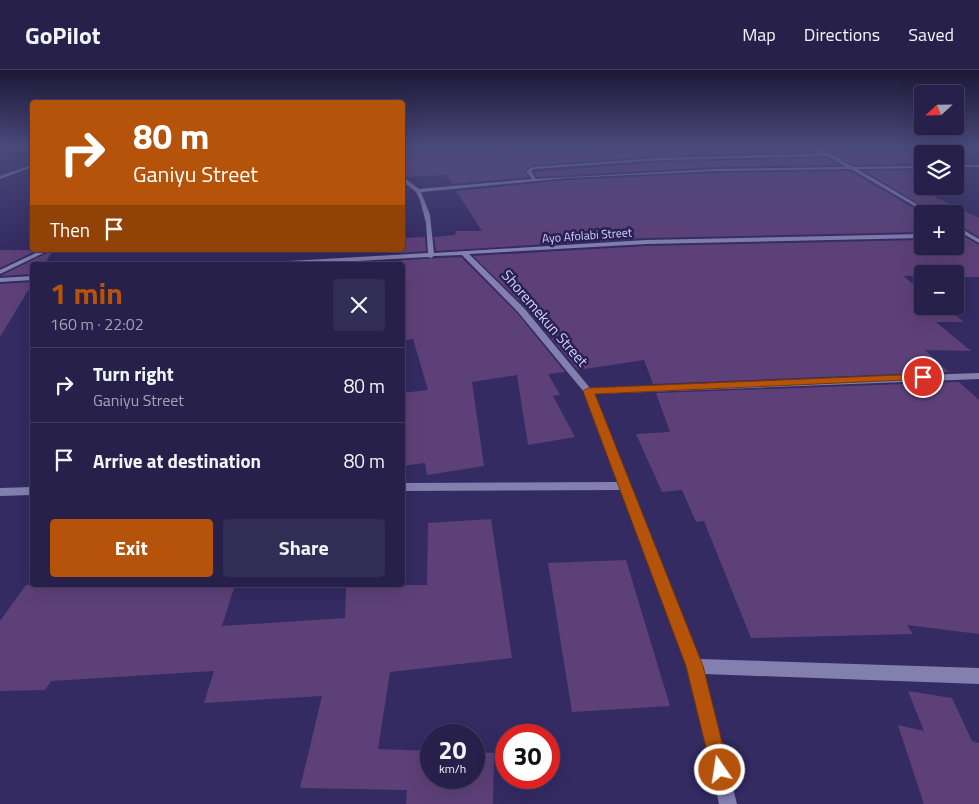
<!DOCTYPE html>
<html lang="en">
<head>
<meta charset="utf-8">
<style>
  :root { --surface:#26204a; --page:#322d54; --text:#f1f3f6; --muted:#a4a3b5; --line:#423e62; --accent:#b45309 }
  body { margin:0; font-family:"Titillium Web",sans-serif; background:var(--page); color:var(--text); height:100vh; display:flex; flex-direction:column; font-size:19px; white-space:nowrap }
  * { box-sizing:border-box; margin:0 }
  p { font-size:16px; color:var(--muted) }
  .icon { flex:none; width:28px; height:28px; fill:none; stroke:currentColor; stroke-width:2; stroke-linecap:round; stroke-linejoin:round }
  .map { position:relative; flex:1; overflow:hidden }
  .panel { position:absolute; left:30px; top:192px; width:375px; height:325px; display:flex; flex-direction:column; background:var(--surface); border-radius:5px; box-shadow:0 5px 20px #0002,0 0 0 1px var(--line) }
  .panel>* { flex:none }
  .hud { position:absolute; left:30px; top:30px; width:375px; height:152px; border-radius:5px; box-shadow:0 5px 20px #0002,0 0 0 1px var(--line); background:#b45309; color:#fff; overflow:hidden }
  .needle { width:32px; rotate:248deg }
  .fabs { position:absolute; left:914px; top:15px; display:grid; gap:10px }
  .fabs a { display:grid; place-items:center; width:50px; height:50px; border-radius:5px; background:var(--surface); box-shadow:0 5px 20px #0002,0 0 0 1px var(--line); font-size:25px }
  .speed { position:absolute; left:420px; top:654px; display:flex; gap:10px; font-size:25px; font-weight:700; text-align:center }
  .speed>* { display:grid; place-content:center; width:65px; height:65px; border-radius:50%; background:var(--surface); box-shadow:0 5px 20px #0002,0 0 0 1px var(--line); line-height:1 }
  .speed small { font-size:12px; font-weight:400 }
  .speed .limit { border:8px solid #d22; background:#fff; color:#111 }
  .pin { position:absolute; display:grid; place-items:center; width:42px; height:42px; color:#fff; margin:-21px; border:2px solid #fff; border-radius:50%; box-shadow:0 1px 5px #0007 }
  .me { position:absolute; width:55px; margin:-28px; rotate:347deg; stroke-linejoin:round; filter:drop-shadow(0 0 4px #0008) }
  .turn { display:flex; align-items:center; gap:18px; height:105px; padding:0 20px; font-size:22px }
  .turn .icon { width:65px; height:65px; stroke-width:2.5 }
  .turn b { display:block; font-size:35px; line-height:42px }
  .then { display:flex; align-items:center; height:48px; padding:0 20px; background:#0003; gap:10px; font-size:19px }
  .round { display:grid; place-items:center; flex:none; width:52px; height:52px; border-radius:5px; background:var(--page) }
  .overview { display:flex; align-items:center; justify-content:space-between; height:85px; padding:0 20px }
  h1 { font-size:30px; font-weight:700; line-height:38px; color:var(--accent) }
  .cta { display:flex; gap:10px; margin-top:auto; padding:10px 20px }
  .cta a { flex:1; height:58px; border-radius:5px; background:var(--accent); color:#fff; font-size:20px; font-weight:700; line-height:58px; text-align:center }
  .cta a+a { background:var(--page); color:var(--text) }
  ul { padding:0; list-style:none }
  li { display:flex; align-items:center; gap:15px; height:75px; padding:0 20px; border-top:1px solid var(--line) }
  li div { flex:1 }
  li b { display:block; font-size:19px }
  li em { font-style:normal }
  header { display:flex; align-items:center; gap:30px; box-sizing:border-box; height:70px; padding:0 25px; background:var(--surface); border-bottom:1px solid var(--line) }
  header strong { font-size:24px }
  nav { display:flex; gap:28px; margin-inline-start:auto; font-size:18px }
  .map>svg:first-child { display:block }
  .building { fill:#5d4078 }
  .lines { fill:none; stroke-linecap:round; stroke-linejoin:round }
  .minor { fill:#8380b0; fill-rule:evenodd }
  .route { fill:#b45309; stroke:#753606 }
  .labels { text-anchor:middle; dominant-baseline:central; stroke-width:5; stroke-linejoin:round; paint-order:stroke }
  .far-street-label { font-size:12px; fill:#d4d3f5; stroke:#292056 }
  .street-label { font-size:15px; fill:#d4d3f5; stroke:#292056 }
</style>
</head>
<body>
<header>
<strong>GoPilot</strong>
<nav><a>Map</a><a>Directions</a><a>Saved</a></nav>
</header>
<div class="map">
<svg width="979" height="734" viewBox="0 0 979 734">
  <rect width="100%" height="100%" fill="#332b62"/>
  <g class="building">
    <path d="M402,76H803L815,82L660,86L533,95L524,101L528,107L452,114L446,105L407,107L402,104Z"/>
    <path d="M813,76H894L922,87V94L853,95Z"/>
    <path d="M827,88L840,95L716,97L537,107L534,102L660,92Z"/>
    <path d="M922,100V116H935L914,117L979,148V167L955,153V144H936L864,101Z"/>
    <path d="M850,101L924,144L922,162L646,168L436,181L434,167L455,165L456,161H482L456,121L567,110L716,103Z"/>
    <path d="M955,161L979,175V207H955V204L903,206L922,221V236H943L964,252H936L971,281L925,280L949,302L653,314L644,290L578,300L525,237L473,186L646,176L922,170V176H955Z"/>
    <path d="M425,167L426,181L402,183V168Z"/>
    <path d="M0,180H38L0,198Z"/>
    <path d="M53,180L44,195H32V204L0,206Z"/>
    <path d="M461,187L517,243L565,302L548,304L560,325L553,326L575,367L528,375L517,305L472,312L484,396L427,405L425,393L402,396V323L428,320L413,269L402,271V190Z"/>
    <path d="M32,212V214L0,267V214Z"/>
    <path d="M959,312L979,330V564L907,555L913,564L751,568L704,451L696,452L682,420L662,422L636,364L670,362L656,323Z"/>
    <path d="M491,449L512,588L390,602L378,679L431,681V708H474V682L494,683L493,734H406L407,720L300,718L322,626L204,633L214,601L51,611L45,620L0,621V551L26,515H235L222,556L345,548L346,515H427L428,453Z"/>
    <path d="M626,490L670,636L572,642L548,493Z"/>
    <path d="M908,621L952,628L972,671L979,673V734H924L898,655L924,661Z"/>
  </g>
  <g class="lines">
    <g class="minor">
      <path d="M805,76H809L830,84L853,97L922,96V98L857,99L934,144H928L851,99L716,101L567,108L421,122L430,145L434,183L646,170L922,164V168L646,174L469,184L524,238L590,318L979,303V309L594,324L700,589L979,598V614L704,604L737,734H719L688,596L621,420L402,421V413L618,412L584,322L518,242L462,185L434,186L431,188L428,187L286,195H250L253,193L428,183L426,153L420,130L416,122L402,111V106L419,119L532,109L526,101L533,97L660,88L823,84ZM828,86L846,97L716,99L536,109L531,101L534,99L660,90Z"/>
      <path d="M927,76H931L949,84H943Z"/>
      <path d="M32,95V97L0,109V106Z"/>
      <rect x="955" y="95" width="24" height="2"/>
      <path d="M955,155L979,169V173L955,159Z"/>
      <path d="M42,180H50L0,204V200Z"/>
      <path d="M32,206V210L0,212V208Z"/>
      <path d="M32,417V425L0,426V418Z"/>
    </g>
  </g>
  <linearGradient id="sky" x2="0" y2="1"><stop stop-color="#1c1836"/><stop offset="0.43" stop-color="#4a4a7c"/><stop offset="1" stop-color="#4a4a7c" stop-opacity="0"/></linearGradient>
  <rect width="979" height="178" fill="url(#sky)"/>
  <path class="route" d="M923,304L928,307L927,309L595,324L703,596L729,700L726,706L720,709L713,706L686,596L583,321L588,318Z"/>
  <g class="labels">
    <g class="far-street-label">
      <text transform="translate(587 165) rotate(-4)">Ayo Afolabi Street</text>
    </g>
    <g class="street-label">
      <text transform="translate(545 248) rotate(49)">Shoremekun Street</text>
    </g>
  </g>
</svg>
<div class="fabs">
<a><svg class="needle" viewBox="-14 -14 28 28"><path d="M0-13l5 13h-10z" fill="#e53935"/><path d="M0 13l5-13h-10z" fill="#a4a3b5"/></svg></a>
<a><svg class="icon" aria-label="layers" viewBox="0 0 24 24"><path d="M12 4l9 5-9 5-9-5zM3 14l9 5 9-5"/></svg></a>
<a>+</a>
<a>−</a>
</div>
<div class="speed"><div>20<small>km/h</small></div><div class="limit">30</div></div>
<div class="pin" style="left:923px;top:307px;background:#d93025"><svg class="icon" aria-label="arrive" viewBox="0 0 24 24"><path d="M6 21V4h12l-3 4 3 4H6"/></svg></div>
<svg class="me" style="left:720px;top:700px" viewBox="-20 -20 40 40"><circle r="17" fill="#b45309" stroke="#fff" stroke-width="3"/><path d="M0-11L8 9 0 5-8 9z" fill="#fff"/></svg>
<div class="hud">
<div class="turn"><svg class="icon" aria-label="right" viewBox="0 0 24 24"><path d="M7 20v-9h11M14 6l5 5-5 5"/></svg><div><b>80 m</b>Ganiyu Street</div></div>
<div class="then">Then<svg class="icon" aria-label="arrive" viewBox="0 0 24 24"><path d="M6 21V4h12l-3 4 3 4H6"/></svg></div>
</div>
<section class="panel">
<div class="overview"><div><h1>1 min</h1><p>160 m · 22:02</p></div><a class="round"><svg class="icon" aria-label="close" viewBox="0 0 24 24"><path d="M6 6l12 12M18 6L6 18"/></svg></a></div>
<ul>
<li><svg class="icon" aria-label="right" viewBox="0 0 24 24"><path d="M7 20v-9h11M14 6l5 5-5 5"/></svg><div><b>Turn right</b><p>Ganiyu Street</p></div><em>80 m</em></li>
<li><svg class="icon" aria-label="arrive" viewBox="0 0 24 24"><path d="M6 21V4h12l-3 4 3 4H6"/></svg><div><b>Arrive at destination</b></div><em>80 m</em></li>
</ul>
<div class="cta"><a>Exit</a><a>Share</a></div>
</section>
</div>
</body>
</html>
